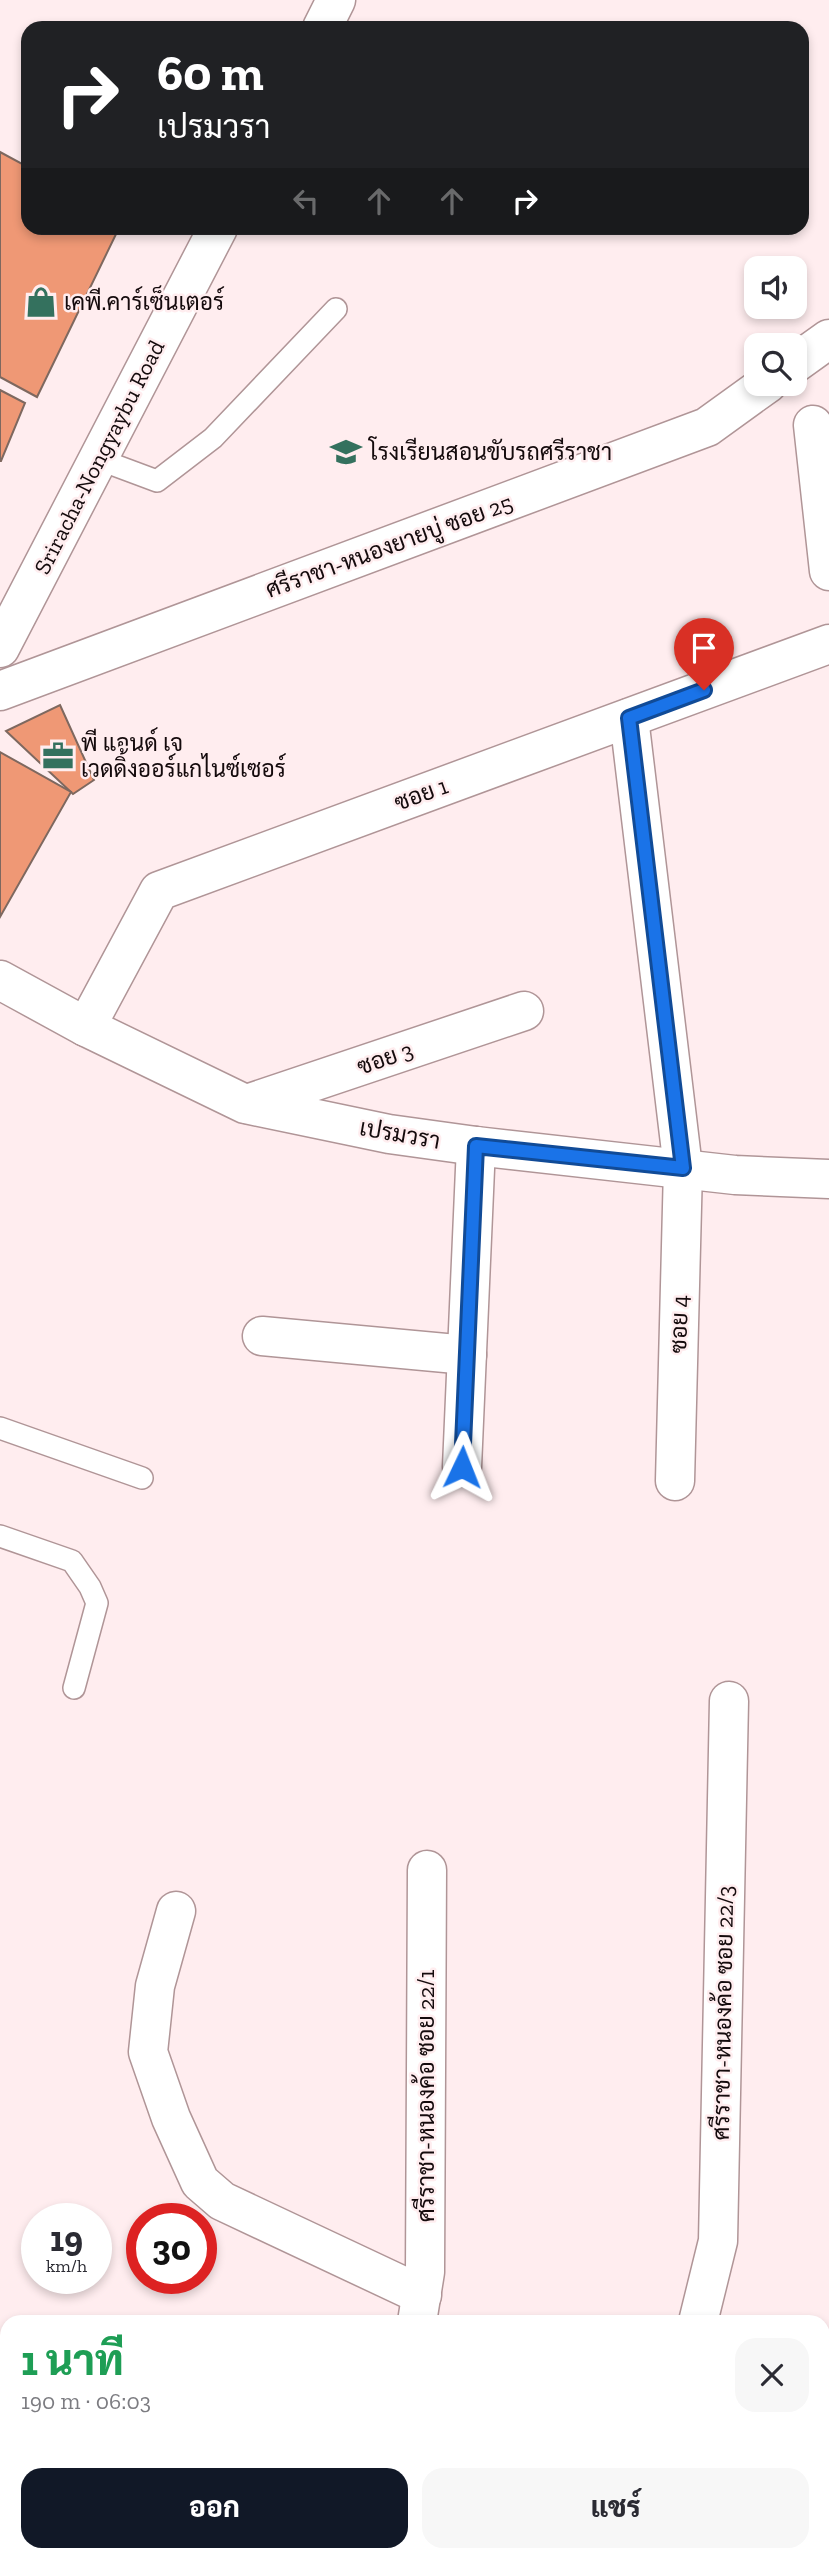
<!DOCTYPE html>
<html lang="th">
<head>
<meta charset="utf-8">
<style>
  :root { --surface:#fff; --page:#f7f7f7; --text:#2b2b33; --muted:#7c7c81; --accent:#111827 }
  body { margin:0; font-family:"Zilla Slab",Sarabun,serif; background:var(--page); color:var(--text); height:100vh; display:flex; flex-direction:column; font-size:26px; white-space:nowrap }
  * { box-sizing:border-box; margin:0 }
  p { font-size:23px; color:var(--muted) }
  .icon { flex:none; width:38px; height:38px; fill:none; stroke:currentColor; stroke-width:2; stroke-linecap:round; stroke-linejoin:round }
  .map { position:relative; flex:1; overflow:hidden }
  .drawer { position:absolute; left:0px; top:2315px; width:830px; height:247px; display:flex; flex-direction:column; background:var(--surface); border-radius:21px 21px 0 0; box-shadow:0 4px 10px #0003 }
  .drawer>* { flex:none }
  .guide { position:absolute; left:21px; top:21px; width:788px; height:214px; border-radius:21px; box-shadow:0 4px 10px #0003; background:#202124; color:#fff; overflow:hidden }
  .buttons { position:absolute; left:744px; top:256px; display:grid; gap:14px }
  .buttons a { display:grid; place-items:center; width:63px; height:63px; border-radius:14px; background:var(--surface); box-shadow:0 4px 10px #0003; font-size:35px }
  .speed { position:absolute; left:21px; top:2203px; display:flex; gap:14px; font-size:35px; font-weight:700; text-align:center }
  .speed>* { display:grid; place-content:center; width:91px; height:91px; border-radius:50%; background:var(--surface); box-shadow:0 4px 10px #0003; line-height:1 }
  .speed small { font-size:18px; font-weight:400 }
  .speed .limit { border:10px solid #d22; background:#fff; color:#111 }
  .pin { position:absolute; display:grid; place-items:center; width:60px; height:60px; color:#fff; margin:-72px -30px; border-radius:50% 50% 50% 0; rotate:-45deg; box-shadow:0 0 7px #0007 }
  .pin .icon { rotate:45deg }
  .me { position:absolute; width:77px; margin:-38px; rotate:2deg; stroke-linejoin:round; filter:drop-shadow(0 0 5px #0008) }
  .turn { display:flex; align-items:center; gap:24px; height:147px; padding:0 21px; font-size:32px }
  .turn .icon { width:91px; height:91px; stroke-width:2.5 }
  .turn b { display:block; font-size:49px; line-height:60px }
  .lanes { display:flex; align-items:center; height:66px; padding:0 21px; background:#0003; justify-content:center; gap:35px; direction:ltr }
  .lanes .off { opacity:.35 }
  .round { display:grid; place-items:center; flex:none; width:74px; height:74px; border-radius:21px; background:var(--page) }
  .summary { display:flex; align-items:center; justify-content:space-between; height:119px; padding:0 21px }
  h1 { font-size:42px; font-weight:800; line-height:52px; color:#1e9e55 }
  .action { display:flex; gap:14px; margin-top:auto; padding:14px 21px }
  .action a { flex:1; height:80px; border-radius:21px; background:var(--accent); color:#fff; font-size:28px; font-weight:800; line-height:80px; text-align:center }
  .action a+a { background:var(--page); color:var(--text) }
  .map>svg:first-child { display:block }
  .building { fill:#ef9875; stroke:#7e685f; stroke-width:2 }
  .lines { fill:none; stroke-linecap:round; stroke-linejoin:round }
  .service-casing { stroke:#b09597; stroke-width:24 }
  .minor-casing { stroke:#b09597; stroke-width:41 }
  .tertiary-casing { stroke:#b09597; stroke-width:41 }
  .secondary-casing { stroke:#b09597; stroke-width:41 }
  .service { stroke:#fff; stroke-width:21 }
  .minor { stroke:#fff; stroke-width:38 }
  .tertiary { stroke:#fff; stroke-width:38 }
  .secondary { stroke:#fff; stroke-width:38 }
  .route-casing { stroke:#114b97; stroke-width:18 }
  .route { stroke:#1a73e8; stroke-width:12 }
  .labels { text-anchor:middle; dominant-baseline:central; stroke-width:5; stroke-linejoin:round; paint-order:stroke }
  .poi-label { font-size:23px; fill:#140a0c; stroke:#ffedef; text-anchor:start }
  .street-label { font-size:23px; fill:#140a0c; stroke:#ffedef }
</style>
</head>
<body>
<div class="map">
<svg width="829" height="2561" viewBox="0 0 829 2561">
  <rect width="100%" height="100%" fill="#ffedef"/>
  <g class="building">
    <path d="M0,152L28,167V228H119L37,397L0,377Z"/>
    <path d="M0,390L25,403L1,461H0Z"/>
    <path d="M60,705L94,780L73,794L6,731Z"/>
    <path d="M0,752L71,792L0,917Z"/>
  </g>
  <g class="lines">
    <defs>
      <g id="service">
        <path d="M98,459L157,481L213,438L336,309"/>
        <path d="M0,1428L142,1478"/>
        <path d="M0,1536L72,1561L90,1587L97,1603L74,1688"/>
      </g>
      <g id="minor">
        <path d="M813,425L829,571"/>
        <path d="M629,718L683,1168L675,1481"/>
        <path d="M0,980L86,1027L245,1104L389,1134L476,1146L735,1175L829,1179"/>
        <path d="M86,1027L159,891L829,644"/>
        <path d="M247,1104L524,1011"/>
        <path d="M262,1336L467,1355"/>
        <path d="M462,1467L476,1146"/>
        <path d="M176,1911L155,1986L148,2052L171,2118L200,2182L222,2201L422,2295"/>
        <path d="M417,2322L425,2272L427,1870"/>
        <path d="M698,2322L718,2241L729,1701"/>
        <path d="M822,2452L829,2437"/>
        <path d="M329,2561L332,2555"/>
        <path d="M617,2561L619,2555"/>
        <path d="M774,2561L776,2555"/>
      </g>
      <g id="tertiary">
        <path d="M794,364L829,339"/>
        <path d="M0,691L707,427L768,383"/>
      </g>
      <g id="secondary">
        <path d="M322,28L336,0"/>
        <path d="M0,648L218,228"/>
      </g>
    </defs>
    <use href="#service" class="service-casing"/>
    <use href="#minor" class="minor-casing"/>
    <use href="#tertiary" class="tertiary-casing"/>
    <use href="#secondary" class="secondary-casing"/>
    <use href="#service" class="service"/>
    <use href="#minor" class="minor"/>
    <use href="#tertiary" class="tertiary"/>
    <use href="#secondary" class="secondary"/>
  </g>
  <g class="lines">
    <defs>
      <path id="route" d="M462,1467L476,1146L683,1168L629,718L704,690"/>
    </defs>
    <use href="#route" class="route-casing"/>
    <use href="#route" class="route"/>
  </g>
  <defs>
    <symbol id="shop-bare" viewBox="-9 -9 18 18"><path d="M-5-2.5h2.3a2.7 3.5 0 0 1 5.4 0H5L5.5 6h-11ZM-1.5-2.5h3a1.5 2.3 0 0 0-3 0Z" fill="#34715e" stroke="#ffedef" stroke-width="2.5" paint-order="stroke"/></symbol>
    <symbol id="school-bare" viewBox="-9 -9 18 18"><path d="M0-5L7-2L0 1L-7-2ZM-4 1L0 2.5L4 1V4Q0 6-4 4Z" fill="#34715e" stroke="#ffedef" stroke-width="2.5" paint-order="stroke"/></symbol>
    <symbol id="office-bare" viewBox="-9 -9 18 18"><path d="M-6-3h4V-5.5h4V-3h4V5H-6ZM-1-4.5V-3h2v-1.5ZM-6 0V1H6V0Z" fill="#34715e" stroke="#ffedef" stroke-width="2.5" paint-order="stroke"/></symbol>
  </defs>
  <g fill-rule="evenodd">
    <use href="#shop-bare" x="19" y="280" width="44" height="44"/>
    <use href="#school-bare" x="324" y="430" width="44" height="44"/>
    <use href="#office-bare" x="36" y="734" width="44" height="44"/>
  </g>
  <g class="labels">
    <g class="poi-label">
      <text x="64" y="302">เคพี.คาร์เซ็นเตอร์</text>
      <text x="369" y="452">โรงเรียนสอนขับรถศรีราชา</text>
      <text x="81" y="743">พี แอนด์ เจ<tspan x="81" dy="26">เวดดิ้งออร์แกไนซ์เซอร์</tspan></text>
    </g>
    <g class="street-label">
      <text transform="translate(99 457) rotate(-63)">Sriracha-Nongyaybu Road</text>
      <text transform="translate(389 546) rotate(-20)">ศรีราชา-หนองยายบู่ ซอย 25</text>
      <text transform="translate(421 794) rotate(-20)">ซอย 1</text>
      <text transform="translate(385 1058) rotate(-19)">ซอย 3</text>
      <text transform="translate(400 1134) rotate(10)">เปรมวรา</text>
      <text transform="translate(679 1324) rotate(-88)">ซอย 4</text>
      <text transform="translate(723 2013) rotate(-89)">ศรีราชา-หนองค้อ ซอย 22/3</text>
      <text transform="translate(426 2096) rotate(-90)">ศรีราชา-หนองค้อ ซอย 22/1</text>
    </g>
  </g>
</svg>
<div class="buttons">
<a><svg class="icon" aria-label="sound" viewBox="0 0 24 24"><path d="M4 9h4l5-4v14l-5-4H4zM17 9q2 3 0 6"/></svg></a>
<a><svg class="icon" aria-label="search" viewBox="0 0 24 24"><circle cx="10" cy="10" r="6"/><path d="M15 15l6 6"/></svg></a>
</div>
<div class="speed"><div>19<small>km/h</small></div><div class="limit">30</div></div>
<div class="pin" style="left:704px;top:690px;background:#d93025"><svg class="icon" aria-label="arrive" viewBox="0 0 24 24"><path d="M6 21V4h12l-3 4 3 4H6"/></svg></div>
<svg class="me" style="left:462px;top:1467px" viewBox="-20 -20 40 40"><path d="M0-17L14 15 0 8-14 15z" fill="#1a73e8" stroke="#fff" stroke-width="4"/></svg>
<div class="guide">
<div class="turn"><svg class="icon" aria-label="right" viewBox="0 0 24 24"><path d="M7 20v-9h11M14 6l5 5-5 5"/></svg><div><b>60 m</b>เปรมวรา</div></div>
<div class="lanes"><svg class="icon off" aria-label="left" viewBox="0 0 24 24"><path d="M17 20v-9H6M10 6l-5 5 5 5"/></svg><svg class="icon off" aria-label="ahead" viewBox="0 0 24 24"><path d="M12 20V5M6 11l6-6 6 6"/></svg><svg class="icon off" aria-label="ahead" viewBox="0 0 24 24"><path d="M12 20V5M6 11l6-6 6 6"/></svg><svg class="icon" aria-label="right" viewBox="0 0 24 24"><path d="M7 20v-9h11M14 6l5 5-5 5"/></svg></div>
</div>
<section class="drawer">
<div class="summary"><div><h1>1 นาที</h1><p>190 m · 06:03</p></div><a class="round"><svg class="icon" aria-label="close" viewBox="0 0 24 24"><path d="M6 6l12 12M18 6L6 18"/></svg></a></div>
<div class="action"><a>ออก</a><a>แชร์</a></div>
</section>
</div>
</body>
</html>
